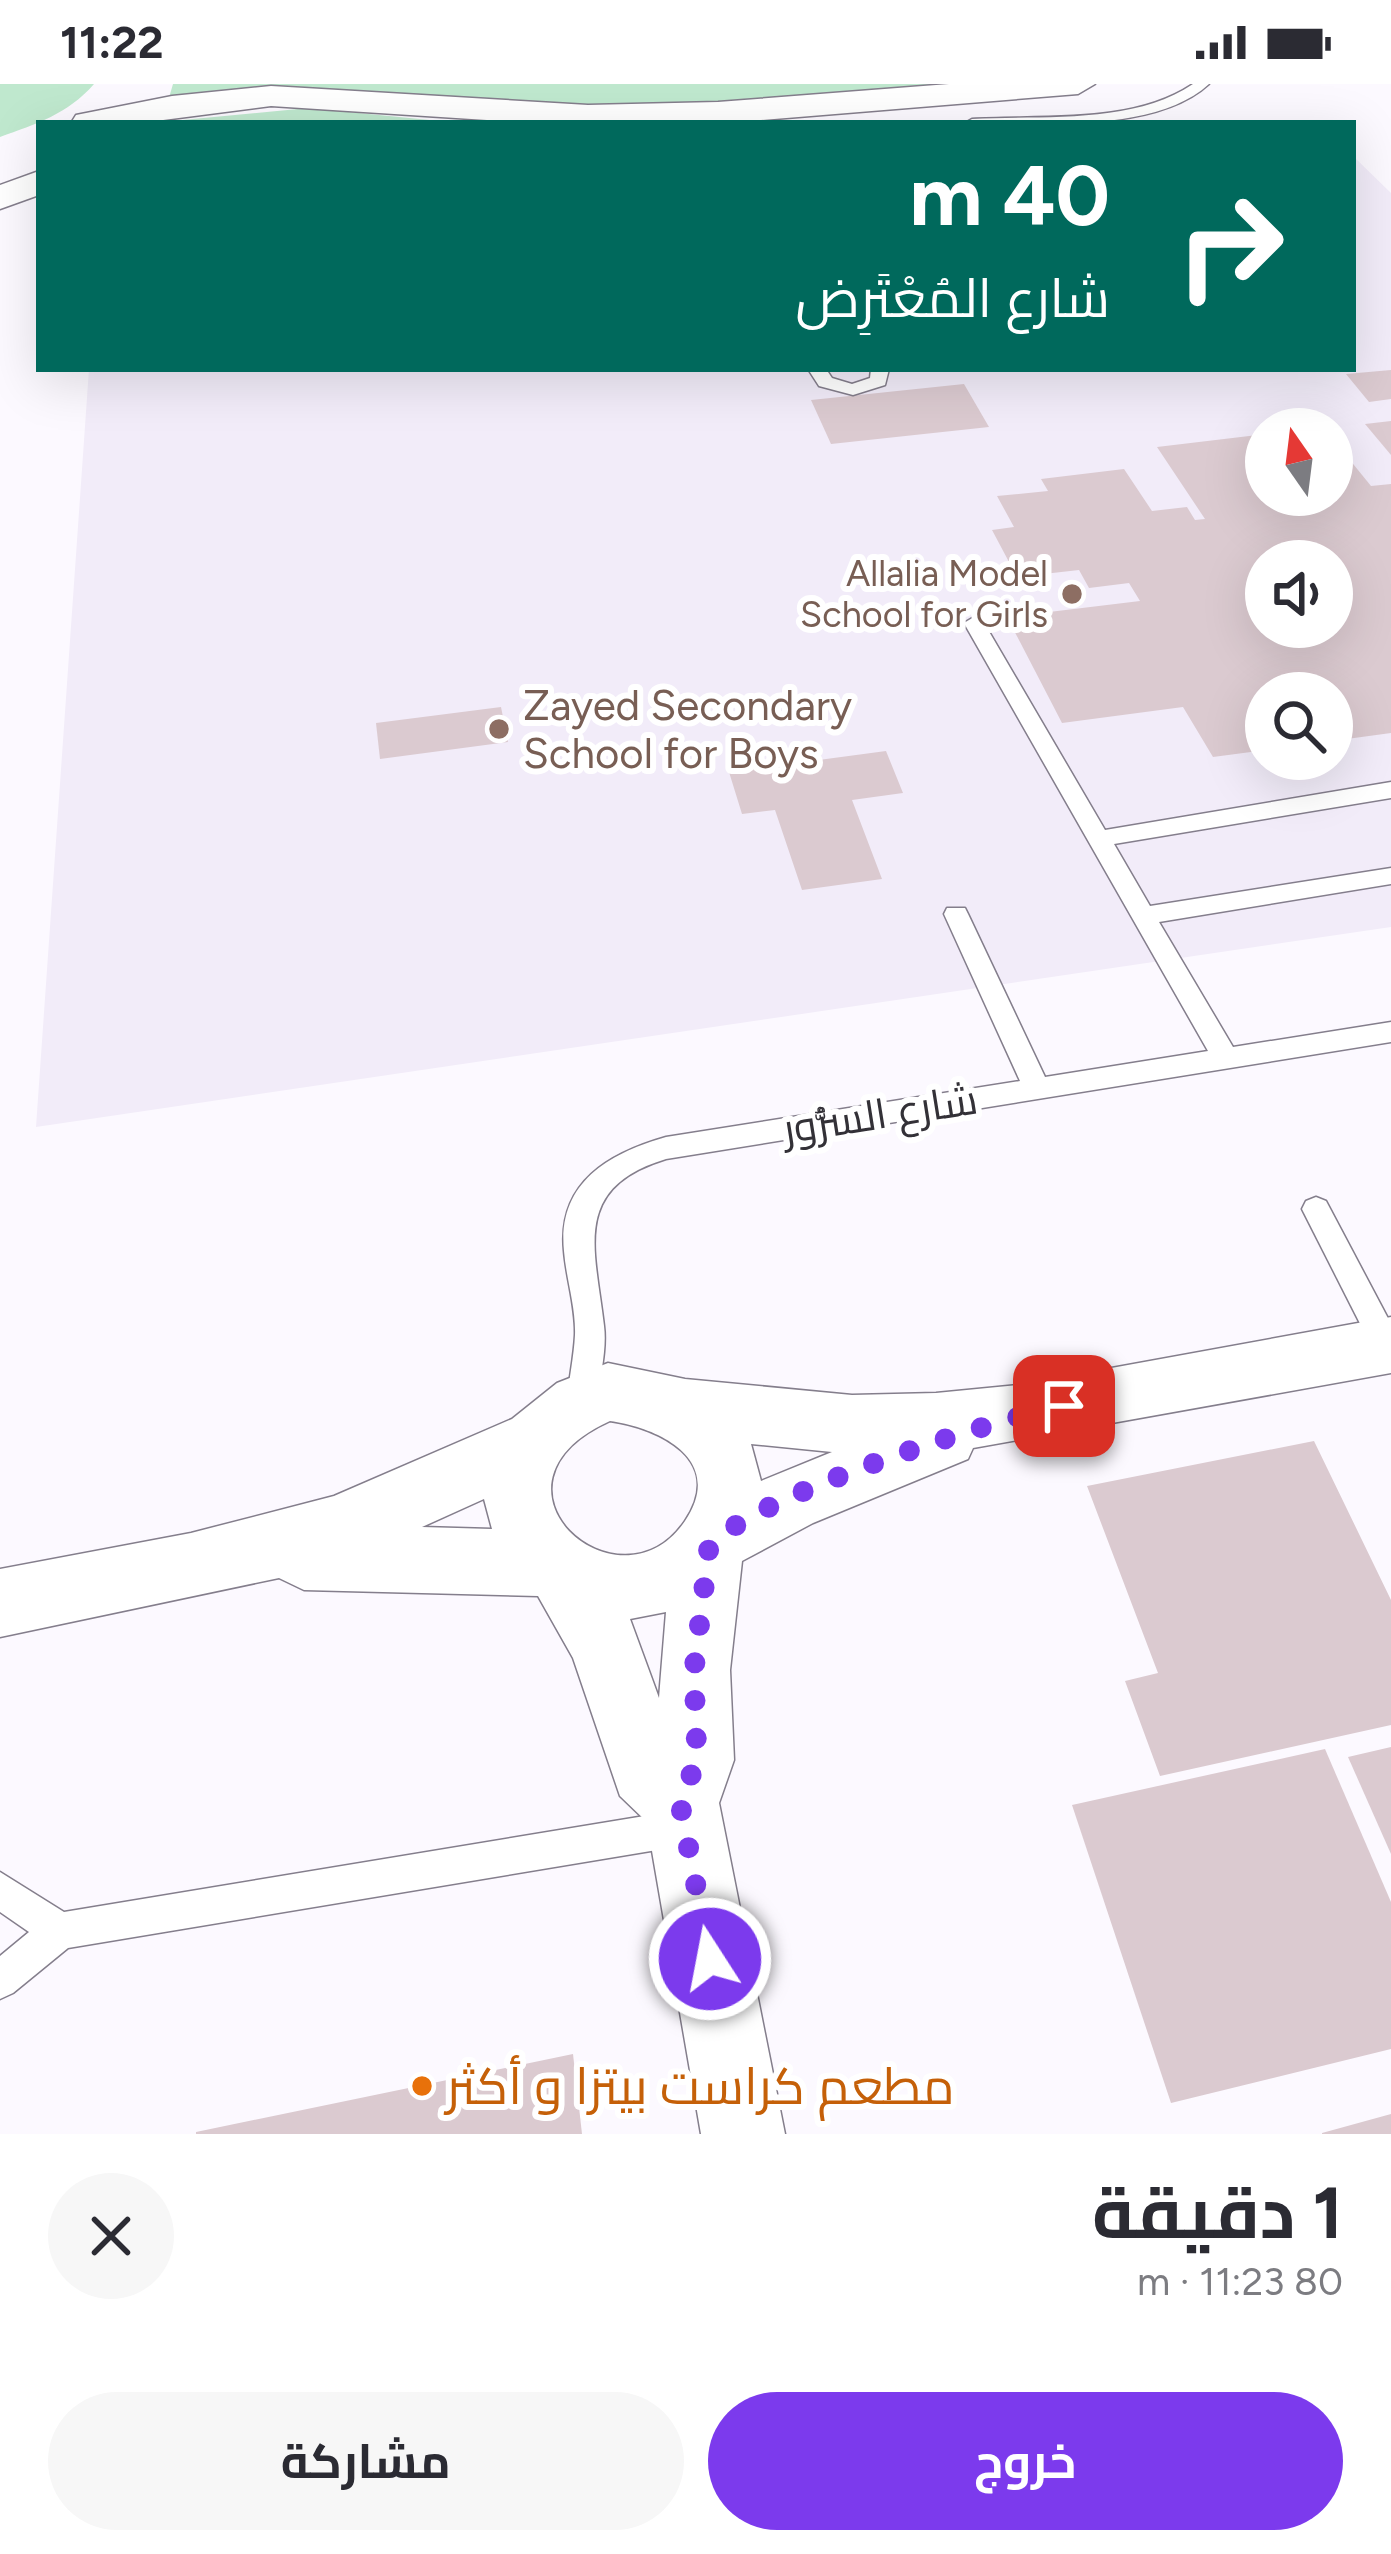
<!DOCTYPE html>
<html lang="ar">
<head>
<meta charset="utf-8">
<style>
  :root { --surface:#fff; --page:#f7f7f7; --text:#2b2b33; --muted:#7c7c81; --accent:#7c3aed }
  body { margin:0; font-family:Figtree,Cairo,sans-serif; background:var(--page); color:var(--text); direction:rtl; height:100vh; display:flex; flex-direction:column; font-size:45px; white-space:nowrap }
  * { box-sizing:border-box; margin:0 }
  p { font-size:39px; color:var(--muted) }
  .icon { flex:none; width:66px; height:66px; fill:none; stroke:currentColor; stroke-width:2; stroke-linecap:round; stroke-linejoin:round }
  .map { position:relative; height:2050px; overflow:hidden; direction:ltr }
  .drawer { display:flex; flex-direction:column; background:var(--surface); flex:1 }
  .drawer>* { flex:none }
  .top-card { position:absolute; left:36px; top:36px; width:1320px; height:252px; border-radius:0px; box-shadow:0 12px 48px #0002; direction:rtl; background:#00695c; color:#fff; overflow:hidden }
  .needle { width:78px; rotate:346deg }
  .tools { position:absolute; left:1245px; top:324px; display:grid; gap:24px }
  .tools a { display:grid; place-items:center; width:108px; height:108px; border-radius:50%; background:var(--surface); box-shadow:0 12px 48px #0002; font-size:60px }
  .pin { position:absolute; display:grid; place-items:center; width:102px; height:102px; color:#fff; margin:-51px; border-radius:24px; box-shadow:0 6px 18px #0006 }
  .me { position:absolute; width:132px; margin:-66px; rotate:349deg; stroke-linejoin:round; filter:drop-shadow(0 0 9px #0008) }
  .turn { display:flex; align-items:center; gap:42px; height:252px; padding:0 48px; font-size:54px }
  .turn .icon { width:156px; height:156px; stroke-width:2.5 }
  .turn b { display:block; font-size:84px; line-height:102px }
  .round { display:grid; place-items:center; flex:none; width:126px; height:126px; border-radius:63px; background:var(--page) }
  .summary { display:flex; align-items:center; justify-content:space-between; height:204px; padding:0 48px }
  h1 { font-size:72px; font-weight:700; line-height:90px }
  .cta { display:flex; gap:24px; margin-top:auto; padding:24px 48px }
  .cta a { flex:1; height:138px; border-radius:72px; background:var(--accent); color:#fff; font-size:48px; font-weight:700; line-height:138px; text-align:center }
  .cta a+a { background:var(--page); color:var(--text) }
  .status { display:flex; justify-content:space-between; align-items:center; height:84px; padding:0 60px; background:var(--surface); direction:ltr }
  .status svg { height:33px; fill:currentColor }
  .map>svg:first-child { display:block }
  .built { fill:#f2ecf9; fill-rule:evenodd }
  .green { fill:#bfe8ce }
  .building { fill:#dbcad0; fill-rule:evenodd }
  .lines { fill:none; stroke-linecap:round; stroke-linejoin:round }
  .service-casing { stroke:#847e8c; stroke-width:3 }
  .minor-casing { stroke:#847e8c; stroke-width:3 }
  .primary-casing { stroke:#847e8c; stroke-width:3 }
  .service { fill:#fff; fill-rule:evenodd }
  .minor { fill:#fff; fill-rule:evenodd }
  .primary { fill:#fff; fill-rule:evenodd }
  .route { stroke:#7c3aed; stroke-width:21; stroke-dasharray:0 37.8 }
  .education-dot { fill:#8d6e63; stroke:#fff; stroke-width:4.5 }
  .food-dot { fill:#e8710a; stroke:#fff; stroke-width:4.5 }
  .labels { text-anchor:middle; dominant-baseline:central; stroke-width:12; stroke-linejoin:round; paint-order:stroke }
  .far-education-label { font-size:36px; fill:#785e54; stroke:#fff; text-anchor:end }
  .education-label { font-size:42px; fill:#785e54; stroke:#fff; text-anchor:start }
  .street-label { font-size:42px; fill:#333137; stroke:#fff }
  .near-food-label { font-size:51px; fill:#c56008; stroke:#fff; text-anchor:start }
</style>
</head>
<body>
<div class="status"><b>11:22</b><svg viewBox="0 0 49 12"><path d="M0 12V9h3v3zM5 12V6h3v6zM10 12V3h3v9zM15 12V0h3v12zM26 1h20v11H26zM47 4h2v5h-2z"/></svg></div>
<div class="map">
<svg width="1391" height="2050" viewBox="0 0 1391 2050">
  <rect width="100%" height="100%" fill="#fcf9ff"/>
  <path class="built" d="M1353,72L1391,109V843L36,1043L89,285H1353ZM1266,345H1332V411H1266ZM1266,477H1332V543H1266ZM1266,609H1332V675H1266Z"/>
  <g class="green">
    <path d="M0,0H94C68,30 36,40 0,53Z"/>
    <path d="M173,0H1034L653,30L404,17L166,24Z"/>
    <path d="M308,24L460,39H151Z"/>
  </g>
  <g class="building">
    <path d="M1391,286V315L1369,318L1346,290Z"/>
    <path d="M964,300L989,343L831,360L811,316Z"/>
    <path d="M1391,337V371L1365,340Z"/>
    <path d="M1266,350V411H1332V354L1371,402L1391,400V649L1332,657V609H1266V666L1213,673L1183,623L1062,639L1007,533L1140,517L1129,499L1089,504L1079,486L1017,493L992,446L1014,443L997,412L1048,407L1041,395L1124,385L1152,427L1187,423L1195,436L1205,435L1157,363ZM1266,477H1332V543H1266Z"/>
    <path d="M501,623L508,658L380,675L376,639Z"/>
    <path d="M886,667L903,709L852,716L882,795L802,806L775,726L742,730L729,688Z"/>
    <path d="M1314,1357L1391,1516V1641L1160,1692L1125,1597L1158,1589L1087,1402Z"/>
    <path d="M1391,1663V1770L1348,1673Z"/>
    <path d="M1325,1665L1391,1818V1965L1171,2019L1072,1721Z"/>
    <path d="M573,1970L582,2050H196V2048Z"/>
    <path d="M1391,2030V2050H1322V2049Z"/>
  </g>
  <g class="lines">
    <defs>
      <g id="service">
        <path d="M1193,0H1209C1155,50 1035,39 965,39L972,35C1041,31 1133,41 1193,0Z"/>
        <path d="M808,285H826L832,294L852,300L870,294L871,285H889L885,301L853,311L819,302Z"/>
        <path d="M974,533L984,539L1105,746L1391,698V714L1114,760L1150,822L1391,784V800L1159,838L1233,963L1391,938V958L666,1075C571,1104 595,1164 604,1242C607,1265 600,1292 597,1316L593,1326L582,1330L571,1326L567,1316C569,1295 574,1272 575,1251C576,1223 566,1194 564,1167C557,1098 610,1069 666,1053L1020,997L944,830L947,824H965L968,830L1045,993L1208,967L964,539Z"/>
        <path d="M1316,1113L1326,1117L1391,1240V1274L1376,1271L1302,1125L1306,1117Z"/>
        <path d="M681,1726L694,1731L699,1744L694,1757L681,1762L68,1864L13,1909L0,1915V1872L29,1848L0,1828V1788L64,1828Z"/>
      </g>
      <path id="minor" d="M1391,1233V1289L973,1364L968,1375L813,1439L742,1477L730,1586L734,1676L719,1719L785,2050H701L647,1738L620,1712L573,1574L538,1512L304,1506L279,1494L0,1553V1485L191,1449L334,1412L512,1335L557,1299L608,1279L685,1295L852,1311L936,1309L1018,1301ZM610,1337C660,1344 726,1376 685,1437C619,1534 468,1401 610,1337ZM751,1360L832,1368L761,1397ZM484,1415L492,1445L422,1443ZM666,1528L659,1614L630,1535Z"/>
      <g id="primary">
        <path d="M949,0H1095L1078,10L725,39H532L271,22L140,39H71L76,31L172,12L271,2L588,21L718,18Z"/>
        <path d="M39,87V111L0,125V101Z"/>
      </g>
    </defs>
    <use href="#service" class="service-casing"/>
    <use href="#minor" class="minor-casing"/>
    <use href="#primary" class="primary-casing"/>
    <use href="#service" class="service"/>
    <use href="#minor" class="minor"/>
    <use href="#primary" class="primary"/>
  </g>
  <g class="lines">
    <path class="route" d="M710,1875L680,1719L697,1676L694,1586L709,1463C750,1413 995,1335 1064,1322"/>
  </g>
  <g class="education-dot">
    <circle cx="1072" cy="510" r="12"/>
    <circle cx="499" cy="645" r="12"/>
  </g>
  <circle class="food-dot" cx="422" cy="2002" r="12"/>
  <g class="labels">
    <g class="far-education-label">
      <text x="1048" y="489">Allalia Model<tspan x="1048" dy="41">School for Girls</tspan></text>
    </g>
    <g class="education-label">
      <text x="523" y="621">Zayed Secondary<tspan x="523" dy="48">School for Boys</tspan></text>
    </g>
    <g class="street-label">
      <text transform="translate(880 1030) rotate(-9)">شارع السُّرُور</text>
    </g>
    <g class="near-food-label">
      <text x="446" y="2002">مطعم كراست بيتزا و أكثر</text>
    </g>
  </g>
</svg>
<div class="tools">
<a><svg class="needle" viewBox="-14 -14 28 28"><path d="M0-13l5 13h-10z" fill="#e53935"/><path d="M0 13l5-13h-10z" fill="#7c7c81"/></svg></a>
<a><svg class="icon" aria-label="sound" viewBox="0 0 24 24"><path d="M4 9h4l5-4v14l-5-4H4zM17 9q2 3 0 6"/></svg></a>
<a><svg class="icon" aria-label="search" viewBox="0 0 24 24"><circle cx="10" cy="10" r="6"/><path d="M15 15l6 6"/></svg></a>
</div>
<div class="pin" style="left:1064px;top:1322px;background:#d93025"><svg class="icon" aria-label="arrive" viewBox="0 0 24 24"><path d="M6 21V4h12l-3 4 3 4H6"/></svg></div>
<svg class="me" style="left:710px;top:1875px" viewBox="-20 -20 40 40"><circle r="17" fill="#7c3aed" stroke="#fff" stroke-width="3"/><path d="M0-11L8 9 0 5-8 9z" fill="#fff"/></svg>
<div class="top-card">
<div class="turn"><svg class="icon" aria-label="right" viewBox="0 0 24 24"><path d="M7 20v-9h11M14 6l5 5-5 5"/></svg><div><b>40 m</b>شارع المُعْتَرِض</div></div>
</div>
</div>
<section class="drawer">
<div class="summary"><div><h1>1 دقيقة</h1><p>80 m · 11:23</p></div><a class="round"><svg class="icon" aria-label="close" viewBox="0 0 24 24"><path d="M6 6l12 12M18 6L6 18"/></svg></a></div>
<div class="cta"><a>خروج</a><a>مشاركة</a></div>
</section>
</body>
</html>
